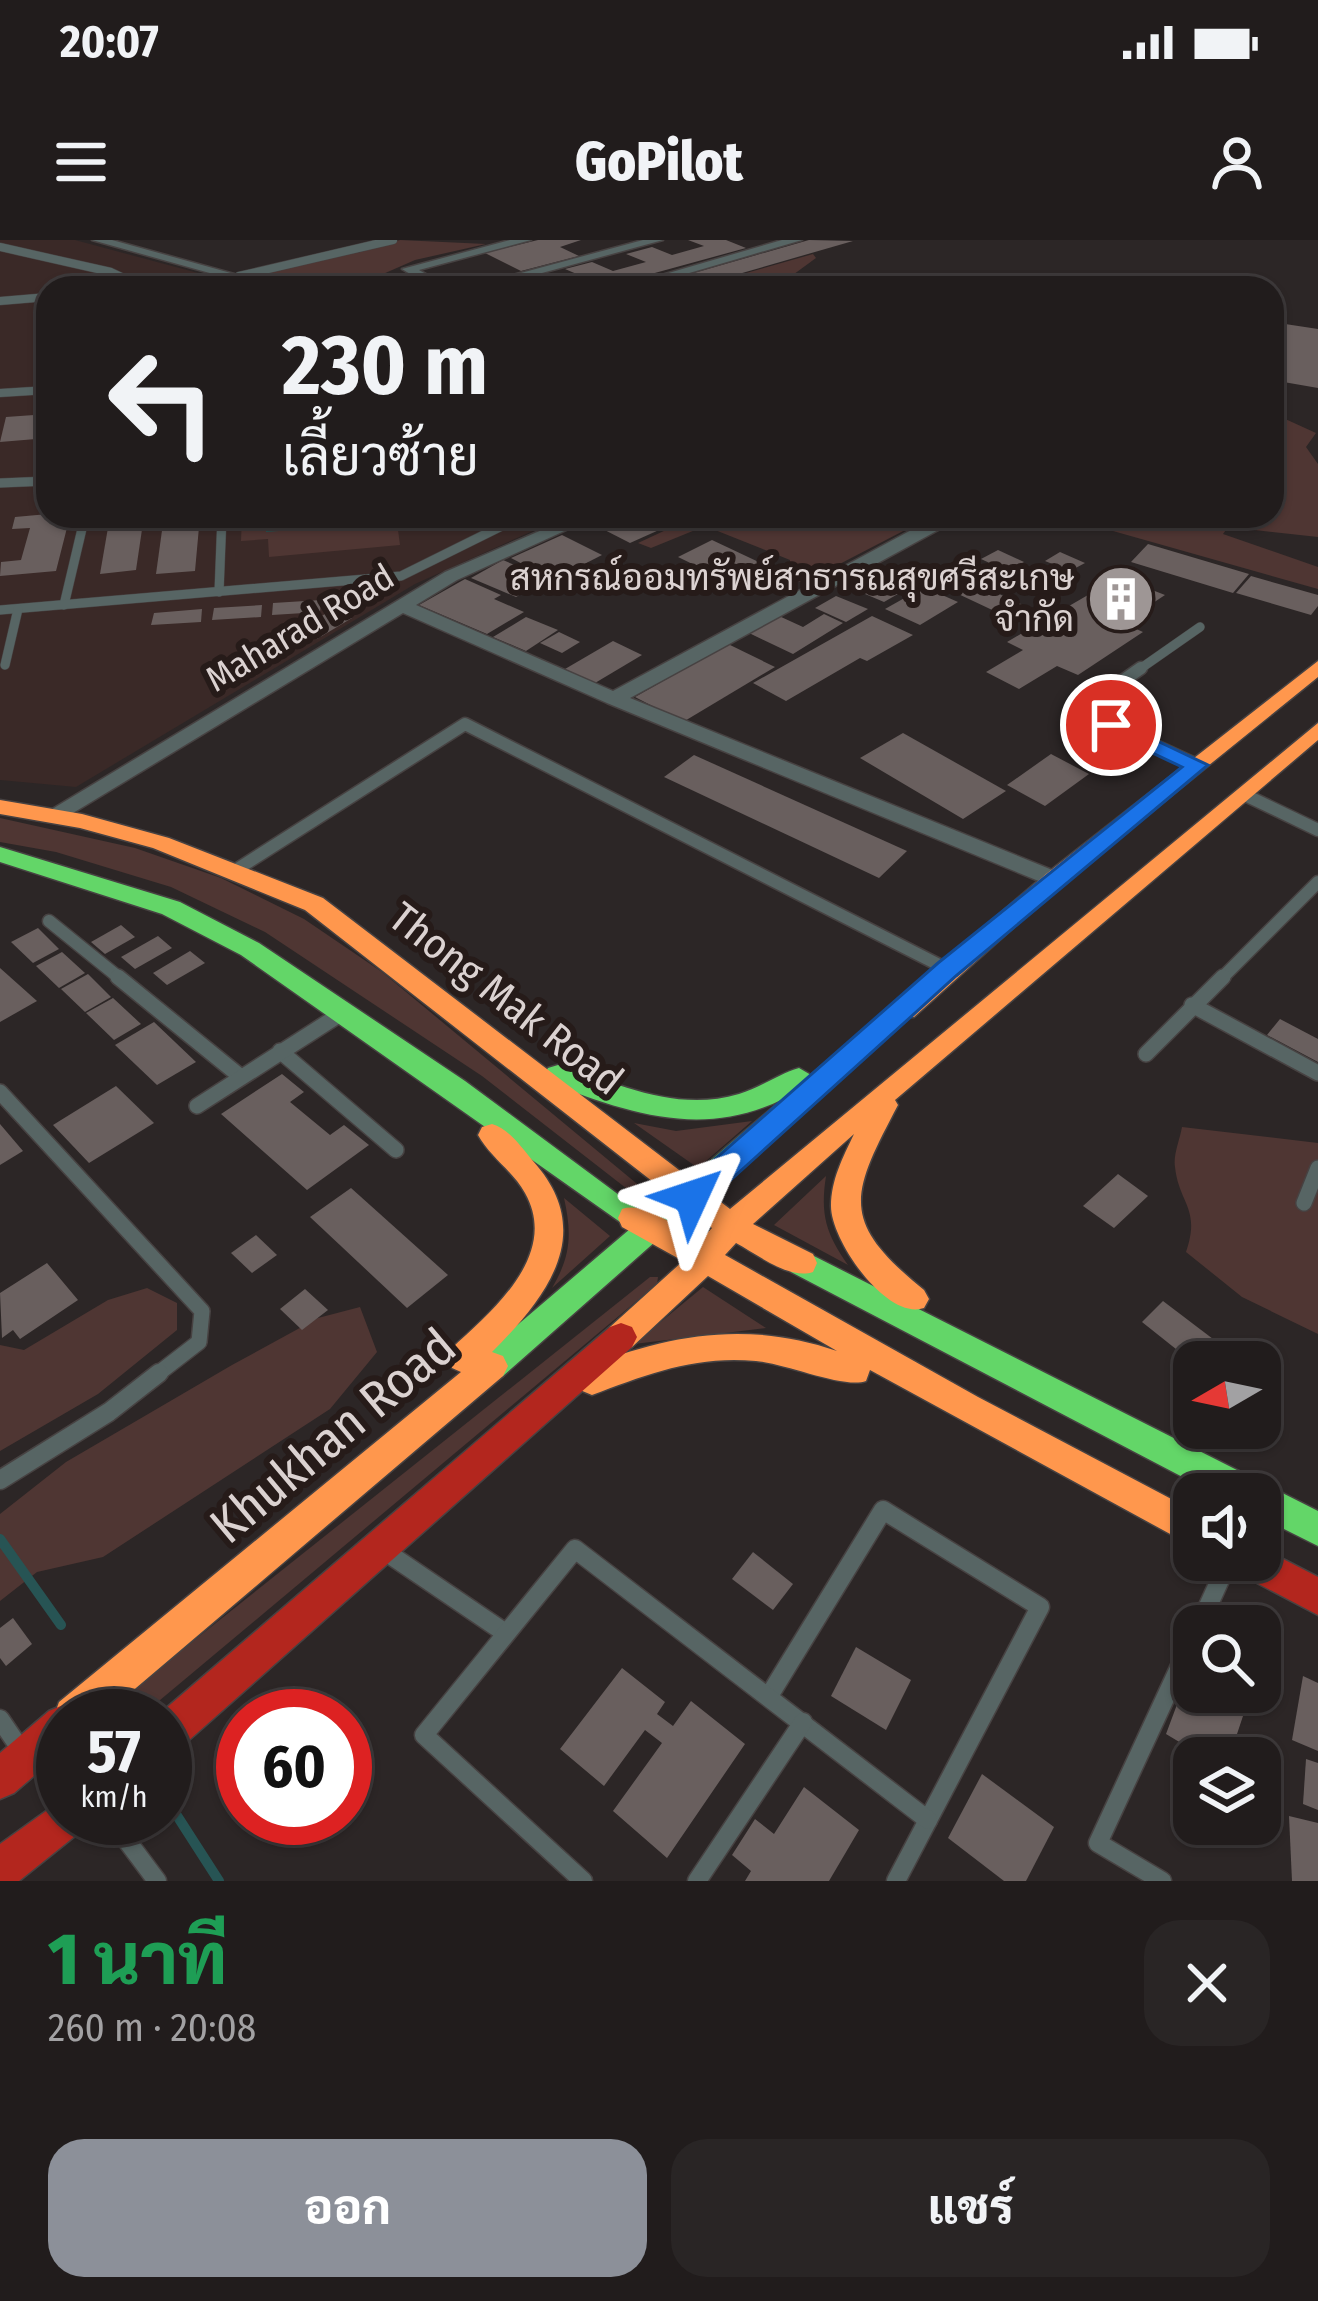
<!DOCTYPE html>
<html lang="th">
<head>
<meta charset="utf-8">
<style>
  :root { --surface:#211c1c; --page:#292525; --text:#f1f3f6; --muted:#a2a1a3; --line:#3e3a3b; --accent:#8c9099 }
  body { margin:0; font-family:"Fira Sans Condensed",Sarabun,sans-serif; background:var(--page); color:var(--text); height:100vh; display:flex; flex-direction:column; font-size:45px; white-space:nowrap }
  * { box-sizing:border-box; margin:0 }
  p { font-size:39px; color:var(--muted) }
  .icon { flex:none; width:66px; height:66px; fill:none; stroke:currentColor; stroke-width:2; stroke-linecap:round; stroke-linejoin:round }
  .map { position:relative; height:1641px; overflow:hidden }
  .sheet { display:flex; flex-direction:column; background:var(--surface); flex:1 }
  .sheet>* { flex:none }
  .banner { position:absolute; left:36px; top:36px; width:1248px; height:252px; border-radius:36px; box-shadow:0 3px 9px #0004,0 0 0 3px var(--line); background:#211c1c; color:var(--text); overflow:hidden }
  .needle { width:78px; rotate:261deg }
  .tools { position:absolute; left:1173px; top:1101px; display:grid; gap:24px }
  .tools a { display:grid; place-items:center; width:108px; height:108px; border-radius:24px; background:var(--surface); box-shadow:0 3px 9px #0004,0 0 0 3px var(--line); font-size:60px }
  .speed { position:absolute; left:36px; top:1449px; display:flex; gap:24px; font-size:60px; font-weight:700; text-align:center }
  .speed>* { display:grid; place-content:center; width:156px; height:156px; border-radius:50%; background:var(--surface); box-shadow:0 3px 9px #0004,0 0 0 3px var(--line); line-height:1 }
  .speed small { font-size:30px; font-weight:400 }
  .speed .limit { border:18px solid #d22; background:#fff; color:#111 }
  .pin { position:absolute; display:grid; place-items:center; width:102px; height:102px; color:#fff; margin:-51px; border:6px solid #fff; border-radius:50%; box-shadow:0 3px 12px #0007 }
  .me { position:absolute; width:132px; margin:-66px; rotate:48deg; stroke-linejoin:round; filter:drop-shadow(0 0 9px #0008) }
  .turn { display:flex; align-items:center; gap:42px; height:252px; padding:0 48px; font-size:54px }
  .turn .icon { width:156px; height:156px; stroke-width:2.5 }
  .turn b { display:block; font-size:84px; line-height:102px }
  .round { display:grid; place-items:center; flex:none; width:126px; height:126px; border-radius:36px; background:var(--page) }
  .summary { display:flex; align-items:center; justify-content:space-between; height:204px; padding:0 48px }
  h1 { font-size:72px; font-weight:800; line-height:90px; color:#1e9e55 }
  .cta { display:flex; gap:24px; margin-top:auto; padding:24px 48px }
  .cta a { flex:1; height:138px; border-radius:36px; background:var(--accent); color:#fff; font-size:48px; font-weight:800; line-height:138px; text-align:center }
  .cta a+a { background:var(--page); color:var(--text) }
  .status { display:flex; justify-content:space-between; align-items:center; height:84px; padding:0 60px; background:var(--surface); direction:ltr }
  .status svg { height:33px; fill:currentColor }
  header { display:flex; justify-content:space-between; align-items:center; height:156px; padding:0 48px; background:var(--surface); font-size:54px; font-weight:800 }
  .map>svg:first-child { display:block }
  .built { fill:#3a2927 }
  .green { fill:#4f3633 }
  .water { fill:#275454 }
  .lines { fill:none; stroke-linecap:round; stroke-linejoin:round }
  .stream { stroke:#275454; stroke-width:10 }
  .building { fill:#695f5e }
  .lane-far4-casing { stroke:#474242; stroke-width:9 }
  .lane-far3-casing { stroke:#474242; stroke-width:10 }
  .lane-far2-casing { stroke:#474242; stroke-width:15 }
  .lane-far1-casing { stroke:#474242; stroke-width:18 }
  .lane-casing { stroke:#474242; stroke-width:21 }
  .street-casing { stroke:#474242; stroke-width:3 }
  .fast-casing { stroke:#474242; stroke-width:3 }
  .slow-casing { stroke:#474242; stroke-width:3 }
  .jam-casing { stroke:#474242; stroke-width:3 }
  .lane-far4 { stroke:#576564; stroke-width:8 }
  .lane-far3 { stroke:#576564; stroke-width:9 }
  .lane-far2 { stroke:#576564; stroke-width:12 }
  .lane-far1 { stroke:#576564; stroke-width:15 }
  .lane { stroke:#576564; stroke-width:18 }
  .street { fill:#576564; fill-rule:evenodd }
  .fast { fill:#63d668; fill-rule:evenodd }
  .slow { fill:#ff974d; fill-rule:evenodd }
  .jam { fill:#b3261e; fill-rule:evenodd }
  .route { fill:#1a73e8; stroke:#114b97; stroke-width:3 }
  .labels { text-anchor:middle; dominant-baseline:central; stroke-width:12; stroke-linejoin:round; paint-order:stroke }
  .far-poi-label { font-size:36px; fill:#dbd2d1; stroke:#261b19; text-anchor:end }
  .far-street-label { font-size:36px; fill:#dbd2d1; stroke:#261b19 }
  .street-label { font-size:42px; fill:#dbd2d1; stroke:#261b19 }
  .near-street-label { font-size:51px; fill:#dbd2d1; stroke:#261b19 }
</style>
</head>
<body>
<div class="status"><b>20:07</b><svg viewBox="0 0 49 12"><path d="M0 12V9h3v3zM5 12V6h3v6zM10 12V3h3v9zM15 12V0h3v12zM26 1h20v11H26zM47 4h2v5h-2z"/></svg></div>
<header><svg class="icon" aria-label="menu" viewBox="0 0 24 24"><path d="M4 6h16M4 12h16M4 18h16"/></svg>GoPilot<svg class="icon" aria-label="person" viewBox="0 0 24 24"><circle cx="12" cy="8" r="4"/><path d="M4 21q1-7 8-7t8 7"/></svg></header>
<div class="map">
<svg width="1318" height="1641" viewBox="0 0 1318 1641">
  <rect width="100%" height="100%" fill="#2c2626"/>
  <path class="built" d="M0,0H75L254,48H48V276H566L415,344L76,547L0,540Z"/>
  <g class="green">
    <path d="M400,0L486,4L415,20L351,48H317L268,33L323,14L357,13Z"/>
    <path d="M813,14L816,18L775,48H693Z"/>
    <path d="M1272,173L1316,193L1306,207L1318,224V297L1228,287L1223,294L1318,327V349L1060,276H1272Z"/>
    <path d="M242,276H415L417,288L398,290L400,305L269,317L268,299L241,301Z"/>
    <path d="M696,276H913L909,288L803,343L788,337L790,320L705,286L651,308L638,303Z"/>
    <path d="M0,578L135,608L221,638L304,679L382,732L642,948L639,953L631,952L482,836L265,692L171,647L56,612L0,602Z"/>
    <path d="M752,881L698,928L634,883L676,891Z"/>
    <path d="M1182,887L1318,903V1094L1242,1057L1186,1012C1201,968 1179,964 1175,927C1173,915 1180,899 1182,887Z"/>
    <path d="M826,936C820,974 826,994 848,1025L774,985Z"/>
    <path d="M564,958L610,996L552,1048C571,1016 572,994 564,958Z"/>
    <path d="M650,1037H658L657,1044L141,1476H99Z"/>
    <path d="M703,1047L766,1088L634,1104Z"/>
    <path d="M147,1048L177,1063V1090L98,1154L0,1211V1105L24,1110L108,1060Z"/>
    <path d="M360,1067L377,1112L330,1169L103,1317L37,1332L0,1361V1274L66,1222L232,1125L318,1078Z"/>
  </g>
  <path class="water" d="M266,276H395V282L266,292Z"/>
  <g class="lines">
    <g class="stream">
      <path d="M0,1299L61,1385"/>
      <path d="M165,1557L219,1641"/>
    </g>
  </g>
  <g class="building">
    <path d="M538,0H581L560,7L579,16L521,31L485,13Z"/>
    <path d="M688,0H726L746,8L600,48H555L586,38L565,29L592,22L613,31L646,22L626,14L652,7L672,15L704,6Z"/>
    <path d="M809,0L853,1L690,48H641Z"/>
    <path d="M1272,82L1318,89V148L1272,140Z"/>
    <path d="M48,174V198L0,202L6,177Z"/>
    <path d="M48,274L70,276L56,331L0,336L1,322L21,320L30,288L12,289L15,277Z"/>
    <path d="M110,276H144L136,330L100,334Z"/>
    <path d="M164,276H200L195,331L156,334Z"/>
    <path d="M607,276H631L659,290L630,303L591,283Z"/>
    <path d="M636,276H677L683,279L661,289Z"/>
    <path d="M562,295L602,315L553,340L511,318Z"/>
    <path d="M712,300L784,334L750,352L678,317Z"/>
    <path d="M1148,304L1249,334L1233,353L1131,322Z"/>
    <path d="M998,310L1024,322L1007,331L981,319Z"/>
    <path d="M1060,312L1085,323L1070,331L1045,321Z"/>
    <path d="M503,320L547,339L516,357L471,338Z"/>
    <path d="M1033,327L1055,337L1040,345L1019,336Z"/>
    <path d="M877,333L910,347L884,362L851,348Z"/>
    <path d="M956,334L1023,365L1005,376L937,344Z"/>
    <path d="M1251,336L1318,355V366L1311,375L1236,353Z"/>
    <path d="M1119,337L1165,355L1123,383L1143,392L1078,435L1057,426L1019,449L986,432L1023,410L1007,402Z"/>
    <path d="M465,339L501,355L494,359L524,372L487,394L419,365Z"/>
    <path d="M924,347L958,362L920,385L885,369Z"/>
    <path d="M836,356L868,369L846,382L815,368Z"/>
    <path d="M321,360L320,372L272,375L273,363Z"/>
    <path d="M262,365L261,377L212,380L214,368Z"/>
    <path d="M202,369L201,382L151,385L154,373Z"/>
    <path d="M332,370L352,378L317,399L297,390Z"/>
    <path d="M824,374L843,383L793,414L749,393L779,376L803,387Z"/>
    <path d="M872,376L913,395L867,421L860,418L786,461L753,443Z"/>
    <path d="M526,377L558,390L526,411L493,397Z"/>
    <path d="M559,392L580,402L562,413L540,403Z"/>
    <path d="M613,401L642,415L595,443L565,429Z"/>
    <path d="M728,404L775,427L683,482L635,457Z"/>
    <path d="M903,493L1006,551L963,579L860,518Z"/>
    <path d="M1051,514L1089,534L1045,566L1007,545Z"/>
    <path d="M694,515L907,611L879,638L664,537Z"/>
    <path d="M121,685L135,697L105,714L91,702Z"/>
    <path d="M38,688L59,709L33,723L11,702Z"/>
    <path d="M158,696L172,708L135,729L121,717Z"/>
    <path d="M190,711L205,723L167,745L153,733Z"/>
    <path d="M62,712L85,733L59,748L36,726Z"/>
    <path d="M0,728L37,761L0,782Z"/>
    <path d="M88,734L111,757L85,772L61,749Z"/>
    <path d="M113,758L141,784L114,800L86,773Z"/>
    <path d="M1280,779L1318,799V822L1267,795Z"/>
    <path d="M154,782L196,822L157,845L115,805Z"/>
    <path d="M282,834L304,852L290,862L330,895L344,885L369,905L307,950L221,874Z"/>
    <path d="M116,846L154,883L89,923L53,885Z"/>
    <path d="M0,884L23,911L0,925Z"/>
    <path d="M1118,934L1148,956L1114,988L1083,966Z"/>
    <path d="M351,948L448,1035L407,1068L310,977Z"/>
    <path d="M256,995L277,1015L252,1033L231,1013Z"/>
    <path d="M47,1023L78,1060L20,1099L13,1090L2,1098L0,1053Z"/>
    <path d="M305,1049L328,1070L302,1090L280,1069Z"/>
    <path d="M1163,1061L1213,1099L1191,1121L1142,1082Z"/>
    <path d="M753,1312L793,1344L773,1370L732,1339Z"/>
    <path d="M13,1378L32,1404L6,1426L0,1418V1388Z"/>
    <path d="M856,1407L911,1440L886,1490L831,1456Z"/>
    <path d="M1194,1419V1452H1251L1229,1518H1206L1166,1494Z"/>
    <path d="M622,1428L665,1462L657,1474L673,1486L691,1461L745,1504L667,1618L613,1571L662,1503L645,1490L604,1546L560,1509Z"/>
    <path d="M1303,1436L1318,1443V1511L1292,1500Z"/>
    <path d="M1306,1519L1318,1523V1570L1303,1564Z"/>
    <path d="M982,1534L1054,1587L1026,1641H1004L948,1598Z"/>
    <path d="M804,1547L859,1590L829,1641H745L751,1631L732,1615L755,1579L774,1594Z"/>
    <path d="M1289,1576L1318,1583V1641H1292Z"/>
  </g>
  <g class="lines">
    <defs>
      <g id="lane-far4">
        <path d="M0,7L111,32L126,39L125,48"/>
        <path d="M239,36L393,0"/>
        <path d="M163,48L245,38"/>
        <path d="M0,61L48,57"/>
        <path d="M0,153L48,150"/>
      </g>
      <g id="lane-far3">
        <path d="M0,243L48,241"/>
        <path d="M219,352L222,276"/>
        <path d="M64,365L85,276"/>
        <path d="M0,370L401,336L522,276"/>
        <path d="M5,425L18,369"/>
        <path d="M1137,431L1200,387"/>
      </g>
      <g id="lane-far2">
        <path d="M1141,428L1080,471L1197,525"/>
        <path d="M1243,554L1318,590"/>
        <path d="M239,628L465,484L947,729"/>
        <path d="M49,681L122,740"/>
        <path d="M1220,740L1318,642"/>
      </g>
      <g id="lane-far1">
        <path d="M118,737L241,837"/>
        <path d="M1192,765L1318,833"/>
        <path d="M280,811L396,910"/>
        <path d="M1146,814L1223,737"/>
        <path d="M0,852L202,1071L199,1102L155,1136"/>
        <path d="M197,866L339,775"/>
        <path d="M1304,963L1318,928"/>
      </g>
      <g id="lane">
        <path d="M0,1240L109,1172L159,1133"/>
        <path d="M389,1314L504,1392"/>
        <path d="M1199,1386L1229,1320"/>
        <path d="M769,1456L883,1270L1040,1367L896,1641"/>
        <path d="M0,1479L17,1504"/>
        <path d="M110,1578L157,1641"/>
        <path d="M583,1641L424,1495L575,1309L928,1580"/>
        <path d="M697,1641L803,1482"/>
        <path d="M1162,1641L1098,1603L1194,1396"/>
      </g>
      <g id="street">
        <path d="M92,0H112L285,48H263Z"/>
        <path d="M510,0H531L419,30L450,48H433L402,29Z"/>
        <path d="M643,0H663L487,48H465Z"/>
        <path d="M782,0H802L638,48H617Z"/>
        <path d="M574,276H597L457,340L416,365L613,451L930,280H942V288L630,458L1062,634L1066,639L1062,644H1046L607,463L403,373L63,579H47L44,574L445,332Z"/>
      </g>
      <g id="fast">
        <path d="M0,607L180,662L259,703L465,841L646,975L783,859C703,899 627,873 548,842L544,835L548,828L558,825C618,843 675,873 739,854C760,848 778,834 799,828L811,835L896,763L905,761L918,770L503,1136L492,1140L481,1136L476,1126L481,1116L630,989L241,715L162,674L0,622Z"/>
        <path d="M802,1010L1318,1271V1306L1260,1277V1254H1215L791,1032L787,1023L791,1014Z"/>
      </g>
      <g id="slow">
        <path d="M1318,421V437L1062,644L914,777H896L892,770L896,763L1046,634Z"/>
        <path d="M1318,483V500L895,860L898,865C850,956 839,981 924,1050L929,1059L924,1068C887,1081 831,1001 831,966C831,940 843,917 854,894L753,984L813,1014L817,1023L813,1032C789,1040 757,1014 736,1003L725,1015L978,1157L1194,1271V1307L870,1130L866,1141C844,1149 785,1123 756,1121C697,1115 647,1134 592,1155L580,1150L576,1140L580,1130C666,1094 747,1080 837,1111L708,1036L632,1107L621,1111L610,1107L605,1097L610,1087L683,1021L622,987L618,978L622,969C647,961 679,990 700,1001L712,988L305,670L153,608L80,588L0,574V560L82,574L169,598L323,658L730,969Z"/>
        <path d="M492,884C509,889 521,907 533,921C597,992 548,1056 492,1112L503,1116L508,1126L503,1136L103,1476H63V1491L59,1490L54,1476L59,1462L461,1132L452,1128L447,1118L452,1108C492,1071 560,1015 525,953C513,931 490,917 478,895L482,887Z"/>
      </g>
      <g id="jam">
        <path d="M621,1083L632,1087L637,1097L632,1107L179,1509L165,1515V1476H157L610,1087Z"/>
        <path d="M1260,1307L1318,1337V1375L1236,1332L1231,1320H1260Z"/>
        <path d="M63,1465L79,1476H63V1511L14,1553L0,1559V1513L49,1471Z"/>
        <path d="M63,1559V1578H86L80,1592L19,1641H0V1604Z"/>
      </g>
    </defs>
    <use href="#lane-far4" class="lane-far4-casing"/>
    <use href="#lane-far3" class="lane-far3-casing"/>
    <use href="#lane-far2" class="lane-far2-casing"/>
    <use href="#lane-far1" class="lane-far1-casing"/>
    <use href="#lane" class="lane-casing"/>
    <use href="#street" class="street-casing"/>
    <use href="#fast" class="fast-casing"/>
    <use href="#slow" class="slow-casing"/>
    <use href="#jam" class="jam-casing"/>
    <use href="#lane-far4" class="lane-far4"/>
    <use href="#lane-far3" class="lane-far3"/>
    <use href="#lane-far2" class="lane-far2"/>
    <use href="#lane-far1" class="lane-far1"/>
    <use href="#lane" class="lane"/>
    <use href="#street" class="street"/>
    <use href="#fast" class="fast"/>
    <use href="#slow" class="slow"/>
    <use href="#jam" class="jam"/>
  </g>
  <path class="route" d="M1111,479L1208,525L956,736L703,965H682L677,957L682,948L938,723L1182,527L1104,490V481Z"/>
  <defs>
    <symbol id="building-disc" viewBox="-11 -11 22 22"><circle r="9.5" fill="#9e9695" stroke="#261b19"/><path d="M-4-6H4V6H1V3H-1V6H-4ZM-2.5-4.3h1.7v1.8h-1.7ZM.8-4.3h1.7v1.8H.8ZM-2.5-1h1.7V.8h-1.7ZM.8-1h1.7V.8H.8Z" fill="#fff"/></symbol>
  </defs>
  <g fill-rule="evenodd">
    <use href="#building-disc" x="1083" y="321" width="76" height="76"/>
  </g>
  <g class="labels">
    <g class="far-poi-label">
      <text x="1074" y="338">สหกรณ์ออมทรัพย์สาธารณสุขศรีสะเกษ<tspan x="1074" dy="41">จำกัด</tspan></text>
    </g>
    <g class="far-street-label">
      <text transform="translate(300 388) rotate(-31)">Maharad Road</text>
    </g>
    <g class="street-label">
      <text transform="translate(506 759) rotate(38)">Thong Mak Road</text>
    </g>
    <g class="near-street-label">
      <text transform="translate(333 1196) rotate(-40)">Khukhan Road</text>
    </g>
  </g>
</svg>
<div class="tools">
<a><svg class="needle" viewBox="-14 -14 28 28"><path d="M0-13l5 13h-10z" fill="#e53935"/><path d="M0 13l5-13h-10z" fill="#a2a1a3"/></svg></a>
<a><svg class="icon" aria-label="sound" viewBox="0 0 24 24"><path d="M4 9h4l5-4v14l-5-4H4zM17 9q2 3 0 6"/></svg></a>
<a><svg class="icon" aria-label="search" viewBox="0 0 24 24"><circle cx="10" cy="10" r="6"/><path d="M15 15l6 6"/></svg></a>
<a><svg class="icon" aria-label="layers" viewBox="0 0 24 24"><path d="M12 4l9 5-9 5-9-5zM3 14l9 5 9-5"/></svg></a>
</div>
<div class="speed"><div>57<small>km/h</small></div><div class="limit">60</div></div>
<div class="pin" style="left:1111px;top:485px;background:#d93025"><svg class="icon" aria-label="arrive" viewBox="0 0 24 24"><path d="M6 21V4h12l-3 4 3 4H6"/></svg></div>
<svg class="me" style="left:692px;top:957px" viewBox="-20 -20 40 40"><path d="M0-17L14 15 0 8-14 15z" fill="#1a73e8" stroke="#fff" stroke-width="4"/></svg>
<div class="banner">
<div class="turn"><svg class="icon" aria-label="left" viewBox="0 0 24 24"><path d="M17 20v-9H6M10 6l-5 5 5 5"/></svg><div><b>230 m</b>เลี้ยวซ้าย</div></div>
</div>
</div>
<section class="sheet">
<div class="summary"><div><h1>1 นาที</h1><p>260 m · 20:08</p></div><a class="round"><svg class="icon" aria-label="close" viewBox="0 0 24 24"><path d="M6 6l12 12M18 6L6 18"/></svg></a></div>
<div class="cta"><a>ออก</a><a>แชร์</a></div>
</section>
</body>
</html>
